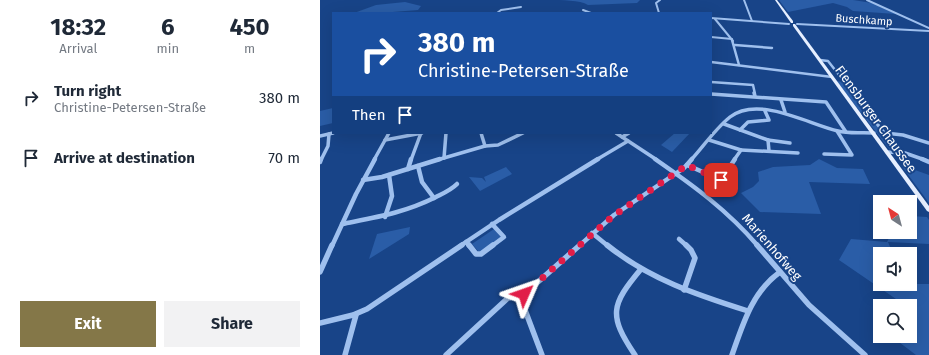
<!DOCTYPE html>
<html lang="en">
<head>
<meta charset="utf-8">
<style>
  :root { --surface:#fff; --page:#f2f2f3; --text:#1f2937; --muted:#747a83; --accent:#847748 }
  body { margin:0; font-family:"Fira Sans",sans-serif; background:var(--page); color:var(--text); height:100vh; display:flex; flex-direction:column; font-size:15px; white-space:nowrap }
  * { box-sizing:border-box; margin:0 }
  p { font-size:13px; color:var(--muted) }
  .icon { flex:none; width:22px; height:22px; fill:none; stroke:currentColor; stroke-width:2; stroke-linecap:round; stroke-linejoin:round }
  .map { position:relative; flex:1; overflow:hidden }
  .sheet { display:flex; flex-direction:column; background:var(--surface); width:320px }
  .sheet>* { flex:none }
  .banner { position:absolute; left:12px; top:12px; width:380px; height:122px; border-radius:0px; box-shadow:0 4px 16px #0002; background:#1a4fa0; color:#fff; overflow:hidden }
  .needle { width:26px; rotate:324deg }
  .tools { position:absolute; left:553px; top:195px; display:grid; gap:8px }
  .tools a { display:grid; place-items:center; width:44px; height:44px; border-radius:0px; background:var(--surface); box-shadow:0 4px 16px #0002; font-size:20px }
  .pin { position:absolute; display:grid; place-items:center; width:34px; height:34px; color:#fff; margin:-17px; border-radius:8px; box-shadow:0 2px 6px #0006 }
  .me { position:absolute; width:44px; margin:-22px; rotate:47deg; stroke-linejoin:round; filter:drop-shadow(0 0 3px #0008) }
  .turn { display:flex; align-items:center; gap:14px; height:84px; padding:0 20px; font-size:18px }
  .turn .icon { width:52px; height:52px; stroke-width:2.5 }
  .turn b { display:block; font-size:28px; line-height:34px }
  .then { display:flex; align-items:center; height:38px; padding:0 20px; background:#0003; gap:8px; font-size:15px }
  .eta { display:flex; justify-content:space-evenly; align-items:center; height:68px; text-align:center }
  .eta b { font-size:24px; font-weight:700; line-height:28px }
  .primary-button { display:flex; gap:8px; margin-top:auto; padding:8px 20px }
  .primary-button a { flex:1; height:46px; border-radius:0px; background:var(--accent); color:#fff; font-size:16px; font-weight:700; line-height:46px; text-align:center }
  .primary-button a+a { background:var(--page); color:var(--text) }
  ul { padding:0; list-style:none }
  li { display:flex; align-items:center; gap:12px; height:60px; padding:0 20px }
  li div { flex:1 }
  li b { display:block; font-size:15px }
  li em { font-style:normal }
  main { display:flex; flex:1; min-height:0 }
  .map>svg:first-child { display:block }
  .green { fill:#2a5da7 }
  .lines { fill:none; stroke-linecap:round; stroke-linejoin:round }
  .minor-far4 { stroke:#9fc0ee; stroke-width:2 }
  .minor-far3 { stroke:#9fc0ee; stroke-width:2.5 }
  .minor-far2 { stroke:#9fc0ee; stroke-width:3.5 }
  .minor-far1 { stroke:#9fc0ee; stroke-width:4.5 }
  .minor { stroke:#9fc0ee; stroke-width:5.5 }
  .major { fill:#e6efff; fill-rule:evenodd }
  .route { stroke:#e11d48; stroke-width:7; stroke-dasharray:0 12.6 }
  .labels { text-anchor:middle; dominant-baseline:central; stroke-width:4; stroke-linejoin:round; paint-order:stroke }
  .far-street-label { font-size:11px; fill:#fff; stroke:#184488 }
  .street-label { font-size:13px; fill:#fff; stroke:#184488 }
</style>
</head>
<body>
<main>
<section class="sheet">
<div class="eta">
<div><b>18:32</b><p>Arrival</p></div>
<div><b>6</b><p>min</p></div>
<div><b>450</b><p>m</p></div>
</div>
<ul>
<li><svg class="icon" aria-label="right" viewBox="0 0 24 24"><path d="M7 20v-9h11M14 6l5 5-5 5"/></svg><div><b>Turn right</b><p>Christine-Petersen-Straße</p></div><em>380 m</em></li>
<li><svg class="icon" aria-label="arrive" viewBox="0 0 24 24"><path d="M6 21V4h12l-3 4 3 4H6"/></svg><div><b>Arrive at destination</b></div><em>70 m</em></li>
</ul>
<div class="primary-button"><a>Exit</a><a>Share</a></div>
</section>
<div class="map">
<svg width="609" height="355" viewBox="0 0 609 355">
  <rect width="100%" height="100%" fill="#184488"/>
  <g class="green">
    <path d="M230,0H320L317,3L268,5C260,0 241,0 230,0Z"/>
    <path d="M459,0H533L552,3L576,14L533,11L527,7L513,3L468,12Z"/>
    <path d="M85,2L101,6L98,10L60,13H34L56,5Z"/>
    <path d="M516,81L524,82L575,151L570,150Z"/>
    <path d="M13,108V123L0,126V111Z"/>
    <path d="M355,133H370L352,152L341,145Z"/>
    <path d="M499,159L517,168L543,169L550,184L489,182L501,214L440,212L421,193L433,187L439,181L438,172L453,167L490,165Z"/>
    <path d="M581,165L609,175V203Z"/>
    <path d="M186,167L192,174L160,191L149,177L162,178L166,182L164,177Z"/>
    <path d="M590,216L607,217L609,220V244L568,242L573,254H560V284H609V355H596L571,336H590V306H572L576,299L519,260L531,239L567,242L572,232H590Z"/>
    <path d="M90,227L89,234L49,259L57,234Z"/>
    <path d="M174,229L180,236V239L161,252L158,251L152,244Z"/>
  </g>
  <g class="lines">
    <g class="minor-far4">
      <path d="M424,0L432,21"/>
      <path d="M547,0L609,28"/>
      <path d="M263,10L271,13"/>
      <path d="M177,13L181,10L201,7"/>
      <path d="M339,13L336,3L340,0"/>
      <path d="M391,18L469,24"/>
      <path d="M395,19L413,41"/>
      <path d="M477,24L609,31"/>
      <path d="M391,37L412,39"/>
    </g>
    <g class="minor-far3">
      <path d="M412,40L419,65"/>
      <path d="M415,45L452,48"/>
      <path d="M500,60L508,61L534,94"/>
      <path d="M391,62L512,77"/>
      <path d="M391,82L433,85L435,94"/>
    </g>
    <g class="minor-far2">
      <path d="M434,93L435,96"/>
      <path d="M533,93L580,153"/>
      <path d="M391,94L506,102L526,132"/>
      <path d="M461,100L465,112"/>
      <path d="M404,124L448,140"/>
      <path d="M420,130L428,122L449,120L445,111"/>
      <path d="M161,133L165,146"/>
      <path d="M296,133L337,160"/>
      <path d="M565,133L583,135L609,143"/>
      <path d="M0,136L13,133"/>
      <path d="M302,137L309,133"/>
      <path d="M65,140L102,133"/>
      <path d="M389,140L421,150L414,160"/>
      <path d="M421,150L478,153"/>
      <path d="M449,151L448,140L470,143"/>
      <path d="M567,152L585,153L605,160"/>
      <path d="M504,154L532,155L517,131"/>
      <path d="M124,158L126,133"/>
      <path d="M1,160L8,146L9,134"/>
      <path d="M54,160L69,133"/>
      <path d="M91,160L101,133"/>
      <path d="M117,160L165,146L178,145L203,133"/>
      <path d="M276,160L308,141"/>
      <path d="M371,160C383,147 395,129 410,117C438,95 488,124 518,131C529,134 542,132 554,133"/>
    </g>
    <g class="minor-far1">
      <path d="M335,159C374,186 407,210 438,246"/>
      <path d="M602,159L609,162"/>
      <path d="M0,162L1,159"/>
      <path d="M367,165L401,180L415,159"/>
      <path d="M98,166L102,182L114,198"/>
      <path d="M88,169L91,159"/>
      <path d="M43,180L62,177L120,159"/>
      <path d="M65,217L72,196L69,175"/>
      <path d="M22,224C57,217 84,213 116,197C124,193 131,190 137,184"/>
      <path d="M272,233L288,246"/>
      <path d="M359,239L367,246"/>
      <path d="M146,242L149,246"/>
      <path d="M12,246L36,194L55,159"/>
      <path d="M140,246L179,220L278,159"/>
      <path d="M172,246L184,237L172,224"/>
      <path d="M259,246L294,215L364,168L372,159"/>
    </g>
    <g class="minor">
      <path d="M149,245L156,254H161L173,245"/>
      <path d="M287,245C329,279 377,295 428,311"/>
      <path d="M437,245L489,305L545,355"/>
      <path d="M0,272L12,245"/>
      <path d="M364,290L375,258L371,250L366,245"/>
      <path d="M202,296L260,245"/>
      <path d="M202,296V302L222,355"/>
      <path d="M0,323L33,315L47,309L142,245"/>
      <path d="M25,355L36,315"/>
      <path d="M126,355L188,298L202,296"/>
      <path d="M315,355C288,315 291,305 321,269"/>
      <path d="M412,355C423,324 432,292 460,272"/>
    </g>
    <g class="major">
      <path d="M455,0H457L473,21V23H471Z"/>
      <path d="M473,24H475L609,206V212L607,211L473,26Z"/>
    </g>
  </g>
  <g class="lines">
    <path class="route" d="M204,294L293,216L367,165L401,180"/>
  </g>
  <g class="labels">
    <g class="far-street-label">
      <text transform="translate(544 20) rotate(4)">Buschkamp</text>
    </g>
    <g class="street-label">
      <text transform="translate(556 119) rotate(54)">Flensburger Chaussee</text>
      <text transform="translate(452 247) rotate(49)">Marienhofweg</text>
    </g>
  </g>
</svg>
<div class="tools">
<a><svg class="needle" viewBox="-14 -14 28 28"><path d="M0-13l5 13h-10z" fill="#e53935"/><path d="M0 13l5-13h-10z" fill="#747a83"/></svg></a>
<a><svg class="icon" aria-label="sound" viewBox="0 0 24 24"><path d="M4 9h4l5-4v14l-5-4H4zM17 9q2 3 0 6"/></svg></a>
<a><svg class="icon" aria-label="search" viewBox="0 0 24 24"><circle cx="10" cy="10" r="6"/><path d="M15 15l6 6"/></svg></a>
</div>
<div class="pin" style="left:401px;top:180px;background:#d93025"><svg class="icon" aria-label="arrive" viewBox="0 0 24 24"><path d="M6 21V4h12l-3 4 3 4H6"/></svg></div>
<svg class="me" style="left:204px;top:294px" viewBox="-20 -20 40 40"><path d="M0-17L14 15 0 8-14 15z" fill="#e11d48" stroke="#fff" stroke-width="4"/></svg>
<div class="banner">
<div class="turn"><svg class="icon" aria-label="right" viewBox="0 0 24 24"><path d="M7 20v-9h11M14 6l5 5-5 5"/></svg><div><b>380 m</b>Christine-Petersen-Straße</div></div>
<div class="then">Then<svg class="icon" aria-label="arrive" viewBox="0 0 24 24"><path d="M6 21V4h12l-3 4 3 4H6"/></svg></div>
</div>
</div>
</main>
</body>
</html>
